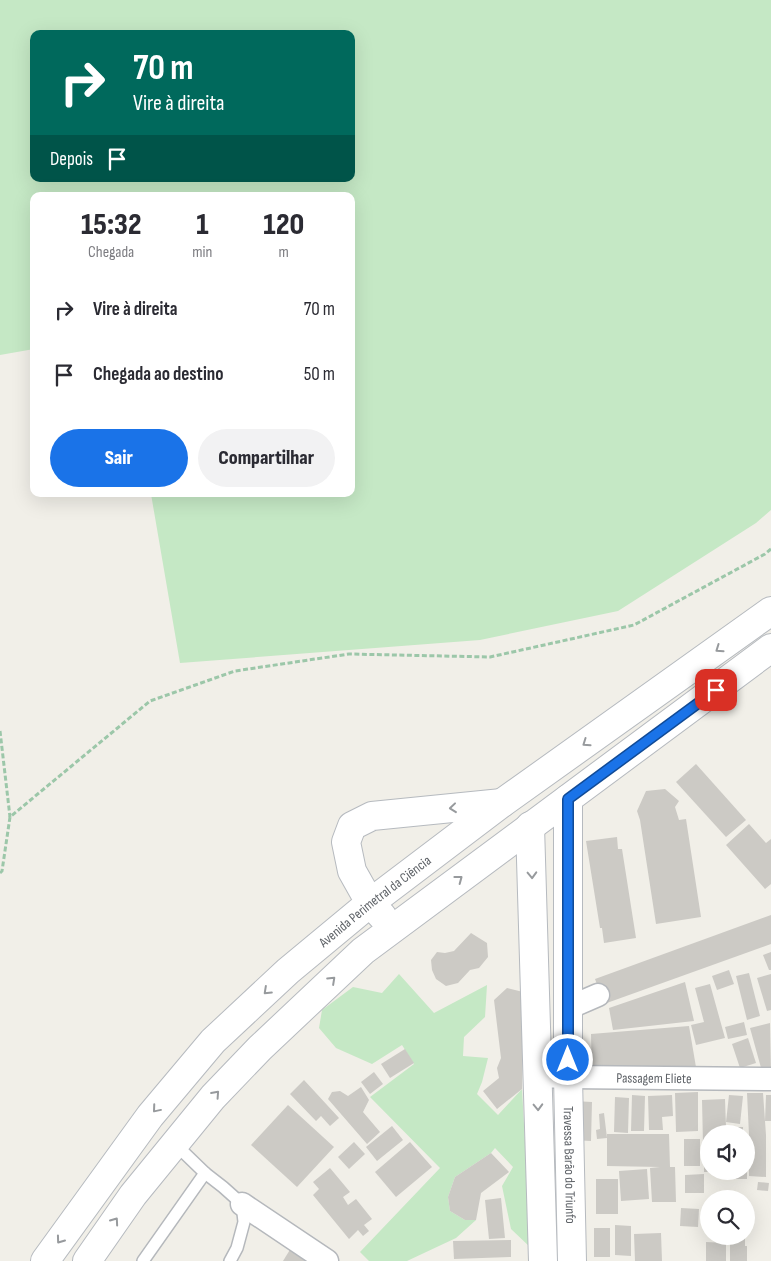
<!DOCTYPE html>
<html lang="pt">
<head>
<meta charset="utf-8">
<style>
  :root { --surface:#fff; --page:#f2f2f3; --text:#2b2b33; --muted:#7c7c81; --accent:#1a73e8 }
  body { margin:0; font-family:"Sofia Sans Condensed",sans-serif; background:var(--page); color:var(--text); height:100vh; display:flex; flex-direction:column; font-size:19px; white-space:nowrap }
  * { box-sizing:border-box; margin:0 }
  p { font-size:16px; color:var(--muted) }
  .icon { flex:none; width:28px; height:28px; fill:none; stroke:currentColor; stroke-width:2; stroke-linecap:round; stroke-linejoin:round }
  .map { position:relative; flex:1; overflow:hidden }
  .drawer { position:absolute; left:30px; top:192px; width:325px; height:305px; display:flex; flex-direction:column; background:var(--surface); border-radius:10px; box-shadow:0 5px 20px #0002 }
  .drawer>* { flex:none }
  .hud { position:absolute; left:30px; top:30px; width:325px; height:152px; border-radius:10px; box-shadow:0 5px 20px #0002; background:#00695c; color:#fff; overflow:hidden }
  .buttons { position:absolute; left:700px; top:1125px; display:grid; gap:10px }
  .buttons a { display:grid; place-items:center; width:55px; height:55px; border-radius:50%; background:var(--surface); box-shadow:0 5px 20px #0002; font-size:25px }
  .pin { position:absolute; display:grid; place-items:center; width:42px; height:42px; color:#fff; margin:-21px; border-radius:10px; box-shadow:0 2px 8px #0006 }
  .me { position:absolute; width:55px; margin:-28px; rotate:0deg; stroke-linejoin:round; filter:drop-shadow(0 0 4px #0008) }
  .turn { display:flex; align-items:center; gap:18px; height:105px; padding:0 20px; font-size:22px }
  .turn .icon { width:65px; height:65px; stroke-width:2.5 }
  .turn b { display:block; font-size:35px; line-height:42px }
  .then { display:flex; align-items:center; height:48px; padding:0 20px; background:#0003; gap:10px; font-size:19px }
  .eta { display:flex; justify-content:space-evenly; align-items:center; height:85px; text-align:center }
  .eta b { font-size:30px; font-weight:800; line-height:35px }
  .primary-button { display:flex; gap:10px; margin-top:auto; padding:10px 20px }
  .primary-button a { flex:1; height:58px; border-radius:30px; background:var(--accent); color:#fff; font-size:20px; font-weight:800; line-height:58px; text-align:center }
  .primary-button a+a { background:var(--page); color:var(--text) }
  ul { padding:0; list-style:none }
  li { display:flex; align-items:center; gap:15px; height:65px; padding:0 20px }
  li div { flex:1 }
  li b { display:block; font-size:19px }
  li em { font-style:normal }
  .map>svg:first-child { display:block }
  .green { fill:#c5e8c5; fill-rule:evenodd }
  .building { fill:#cccac5 }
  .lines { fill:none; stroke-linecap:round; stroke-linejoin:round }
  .lane-casing { stroke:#b5b8bc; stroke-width:14 }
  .street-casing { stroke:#b5b8bc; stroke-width:25 }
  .secondary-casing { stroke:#b6babf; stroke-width:30 }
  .path { stroke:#9cc7a9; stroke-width:3; stroke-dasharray:5 2.5; stroke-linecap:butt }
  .lane { stroke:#fff; stroke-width:11 }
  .street { stroke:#fff; stroke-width:22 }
  .secondary { stroke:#fff; stroke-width:28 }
  .oneway { stroke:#979a9d }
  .route-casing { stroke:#114b97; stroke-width:12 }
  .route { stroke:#1a73e8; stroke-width:9 }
  .labels { text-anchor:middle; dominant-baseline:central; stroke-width:4; stroke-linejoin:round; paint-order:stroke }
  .street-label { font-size:14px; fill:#5f6368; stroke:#fff }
</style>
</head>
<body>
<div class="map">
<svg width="771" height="1261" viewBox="0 0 771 1261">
  <rect width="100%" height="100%" fill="#f1efe8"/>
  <g class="green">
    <path d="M0,0H771V510L756,523L618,611L480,640L180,663L151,494H351V196H34V349L0,355ZM34,34H351V179H34Z"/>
    <path d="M399,974L434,1013L487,985L485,1017L464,1037L463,1056L488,1058L482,1082L477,1094L498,1115L522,1089L531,1248L511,1229L502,1186L513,1167L495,1148L491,1153L455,1177L448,1197L450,1211L465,1220H476L456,1238L407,1261H369L360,1252L440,1168L370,1097L414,1064L402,1045L372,1064L336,1048L319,1028L322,1010L353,987L382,993Z"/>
  </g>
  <g class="building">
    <path d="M696,764L746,820L726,837L676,782Z"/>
    <path d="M665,789L679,801L675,807L679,820L686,819L701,917L656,924L640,820L637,811L646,791Z"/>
    <path d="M749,824L766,843L771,839V884L765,889L726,845Z"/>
    <path d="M617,837L618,849H622L636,938L604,943L602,928H600L586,841Z"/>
    <path d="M771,915V944L604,1004L595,979Z"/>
    <path d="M471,933L487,943L488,957L479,968L470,970L458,983L446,986L436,979L432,970L431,960L437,952L445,953L454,951Z"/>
    <path d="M771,952V970H769L763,955Z"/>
    <path d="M729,970L734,984L717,990L712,976Z"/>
    <path d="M749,973L760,1016L747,1020L736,976Z"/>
    <path d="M771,974V1010L767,1011L757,978Z"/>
    <path d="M685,982L694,1021L613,1030L609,1008Z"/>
    <path d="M710,984L725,1038L696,1045L691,1025L704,1022L695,988Z"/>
    <path d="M507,988L523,992L522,1089L497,1109L483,1091L499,1078L497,1068L501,1058L494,1000Z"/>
    <path d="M744,1022L747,1035L728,1039L725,1027Z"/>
    <path d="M770,1023L771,1073L763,1075L750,1028Z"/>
    <path d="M689,1026L697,1073H592L591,1034Z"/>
    <path d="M748,1038L756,1063L740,1068L732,1044Z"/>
    <path d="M405,1049L414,1063L390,1078L381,1064Z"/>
    <path d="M374,1072L383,1084L370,1094L361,1082Z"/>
    <path d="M304,1080L339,1118L330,1126L321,1116L316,1121L290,1094Z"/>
    <path d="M361,1087L369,1100L363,1112L380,1132L367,1144L328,1099L332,1092L340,1091L348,1096Z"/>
    <path d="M698,1092V1131L676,1132L675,1093Z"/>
    <path d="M747,1093H763L766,1135V1177L749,1176V1135Z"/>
    <path d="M632,1095L645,1096L644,1131H631Z"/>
    <path d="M672,1095L673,1116L662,1117L663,1130H649L648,1096Z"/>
    <path d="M729,1095L743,1096L740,1124L726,1122Z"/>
    <path d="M766,1095H771V1121H765Z"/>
    <path d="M615,1097L629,1098L628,1133L614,1132Z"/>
    <path d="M725,1099L726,1127H743V1134H709V1144H703L702,1100Z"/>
    <path d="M573,1101L592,1102L591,1141L572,1140Z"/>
    <path d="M288,1105L334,1147L297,1187L251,1145Z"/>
    <path d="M604,1113L607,1138L597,1139L596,1130L600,1129L599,1114Z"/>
    <path d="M392,1126L403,1140L377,1161L366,1147Z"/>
    <path d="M607,1134H669L670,1167H675L676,1202H652L650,1168L660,1167L607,1166Z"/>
    <rect x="684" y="1139" width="16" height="27"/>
    <path d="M354,1142L365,1154L349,1169L338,1157Z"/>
    <path d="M410,1142L432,1167L396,1197L375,1172Z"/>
    <rect x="704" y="1149" width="5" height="23"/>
    <path d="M491,1153L509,1172L481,1193L476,1220H465L450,1211L448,1197L455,1177Z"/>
    <path d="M330,1168L350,1192L343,1197L348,1205L356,1199L372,1219L364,1225L369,1231L363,1236L358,1230L349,1239L313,1195L319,1189L313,1182Z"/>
    <path d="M647,1169L649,1199L621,1201L619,1171Z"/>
    <rect x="736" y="1171" width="11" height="8"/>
    <path d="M704,1174V1193H685V1175Z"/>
    <rect x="596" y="1179" width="22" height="35"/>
    <path d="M758,1182L769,1183L768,1191L757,1190Z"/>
    <path d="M501,1198L505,1238L489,1239L485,1200Z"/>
    <path d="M681,1208L699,1209L698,1227L680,1226Z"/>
    <path d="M615,1225L631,1226V1256L615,1255Z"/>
    <rect x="594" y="1228" width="16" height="29"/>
    <path d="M661,1233L662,1261H635L634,1234Z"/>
    <path d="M730,1236H745V1246H747V1261H730Z"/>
    <path d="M511,1240V1257L454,1259L453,1241Z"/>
    <path d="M706,1242L726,1243V1261H706Z"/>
    <path d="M291,1248L309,1261H283Z"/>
  </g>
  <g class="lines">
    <defs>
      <g id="lane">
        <path d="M175,1144L205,1173L223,1187L242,1204L244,1222L237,1248L230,1261"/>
        <path d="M143,1261L205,1173"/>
      </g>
      <g id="street">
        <path d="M568,1008L598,995"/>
        <path id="s1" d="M538,1076L568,1077L771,1079"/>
        <path d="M242,1204L327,1261"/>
      </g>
      <g id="secondary">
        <path id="s2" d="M568,799V1077L572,1261"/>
        <path d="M530,826L543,1261"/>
        <path d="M382,916L370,903L352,871L346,842L352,826L372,816L502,803"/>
        <path id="s3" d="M45,1261L150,1116L213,1041L288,971L370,903L502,803L771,611"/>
        <path d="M87,1261L133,1195L213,1097L260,1048L363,951L771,648"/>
      </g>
    </defs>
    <use href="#lane" class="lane-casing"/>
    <use href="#street" class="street-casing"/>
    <use href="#secondary" class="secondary-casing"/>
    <g class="path">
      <path d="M0,731L10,817"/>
      <path d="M0,873L2,871L10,817L150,701L235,671L349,654L490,657L634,625L765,554L771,549"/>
    </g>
    <use href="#lane" class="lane"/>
    <use href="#street" class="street"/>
    <use href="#secondary" class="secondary"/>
  </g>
  <defs><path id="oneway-chevron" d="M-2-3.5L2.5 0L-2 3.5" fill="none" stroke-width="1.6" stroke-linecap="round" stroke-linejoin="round" transform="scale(1.25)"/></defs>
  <g class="oneway">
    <use href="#oneway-chevron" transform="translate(719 649) rotate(145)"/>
    <use href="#oneway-chevron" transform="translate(586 743) rotate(145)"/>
    <use href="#oneway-chevron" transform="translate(453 808) rotate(174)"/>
    <use href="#oneway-chevron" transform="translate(532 875) rotate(88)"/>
    <use href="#oneway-chevron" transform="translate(459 879) rotate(-37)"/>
    <use href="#oneway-chevron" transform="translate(332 980) rotate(-43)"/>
    <use href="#oneway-chevron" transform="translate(267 991) rotate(137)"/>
    <use href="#oneway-chevron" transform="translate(216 1094) rotate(-48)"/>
    <use href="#oneway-chevron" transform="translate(538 1107) rotate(88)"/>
    <use href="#oneway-chevron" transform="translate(156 1109) rotate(130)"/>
    <use href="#oneway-chevron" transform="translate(115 1221) rotate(-55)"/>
    <use href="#oneway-chevron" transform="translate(60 1240) rotate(126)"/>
  </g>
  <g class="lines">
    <defs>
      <path id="route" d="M568,1060V799L716,690"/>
    </defs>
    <use href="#route" class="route-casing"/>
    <use href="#route" class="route"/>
  </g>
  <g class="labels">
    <g class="street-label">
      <text stroke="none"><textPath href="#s3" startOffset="491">Avenida Perimetral da Ciência</textPath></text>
      <text stroke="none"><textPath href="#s1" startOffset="116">Passagem Eliete</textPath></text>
      <text stroke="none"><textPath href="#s2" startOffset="366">Travessa Barão do Triunfo</textPath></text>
    </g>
  </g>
</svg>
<div class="buttons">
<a><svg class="icon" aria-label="sound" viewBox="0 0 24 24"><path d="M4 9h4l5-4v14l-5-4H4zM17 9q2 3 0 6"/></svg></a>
<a><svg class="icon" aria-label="search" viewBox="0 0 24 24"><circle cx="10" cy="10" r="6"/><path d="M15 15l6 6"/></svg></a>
</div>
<div class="pin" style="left:716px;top:690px;background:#d93025"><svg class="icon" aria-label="arrive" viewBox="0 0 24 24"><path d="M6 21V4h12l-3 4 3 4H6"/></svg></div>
<svg class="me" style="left:568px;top:1060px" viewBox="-20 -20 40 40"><circle r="17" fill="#1a73e8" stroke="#fff" stroke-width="3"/><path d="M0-11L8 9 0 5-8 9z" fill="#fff"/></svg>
<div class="hud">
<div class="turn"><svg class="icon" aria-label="right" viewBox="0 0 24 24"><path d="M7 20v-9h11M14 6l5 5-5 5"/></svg><div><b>70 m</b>Vire à direita</div></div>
<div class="then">Depois<svg class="icon" aria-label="arrive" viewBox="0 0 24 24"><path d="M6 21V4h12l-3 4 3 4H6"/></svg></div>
</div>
<section class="drawer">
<div class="eta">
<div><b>15:32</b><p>Chegada</p></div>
<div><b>1</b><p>min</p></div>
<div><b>120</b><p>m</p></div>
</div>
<ul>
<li><svg class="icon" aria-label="right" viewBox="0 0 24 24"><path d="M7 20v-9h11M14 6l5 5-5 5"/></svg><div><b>Vire à direita</b></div><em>70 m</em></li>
<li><svg class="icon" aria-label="arrive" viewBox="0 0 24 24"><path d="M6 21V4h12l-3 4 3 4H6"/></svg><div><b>Chegada ao destino</b></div><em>50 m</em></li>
</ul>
<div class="primary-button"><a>Sair</a><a>Compartilhar</a></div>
</section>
</div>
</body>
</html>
